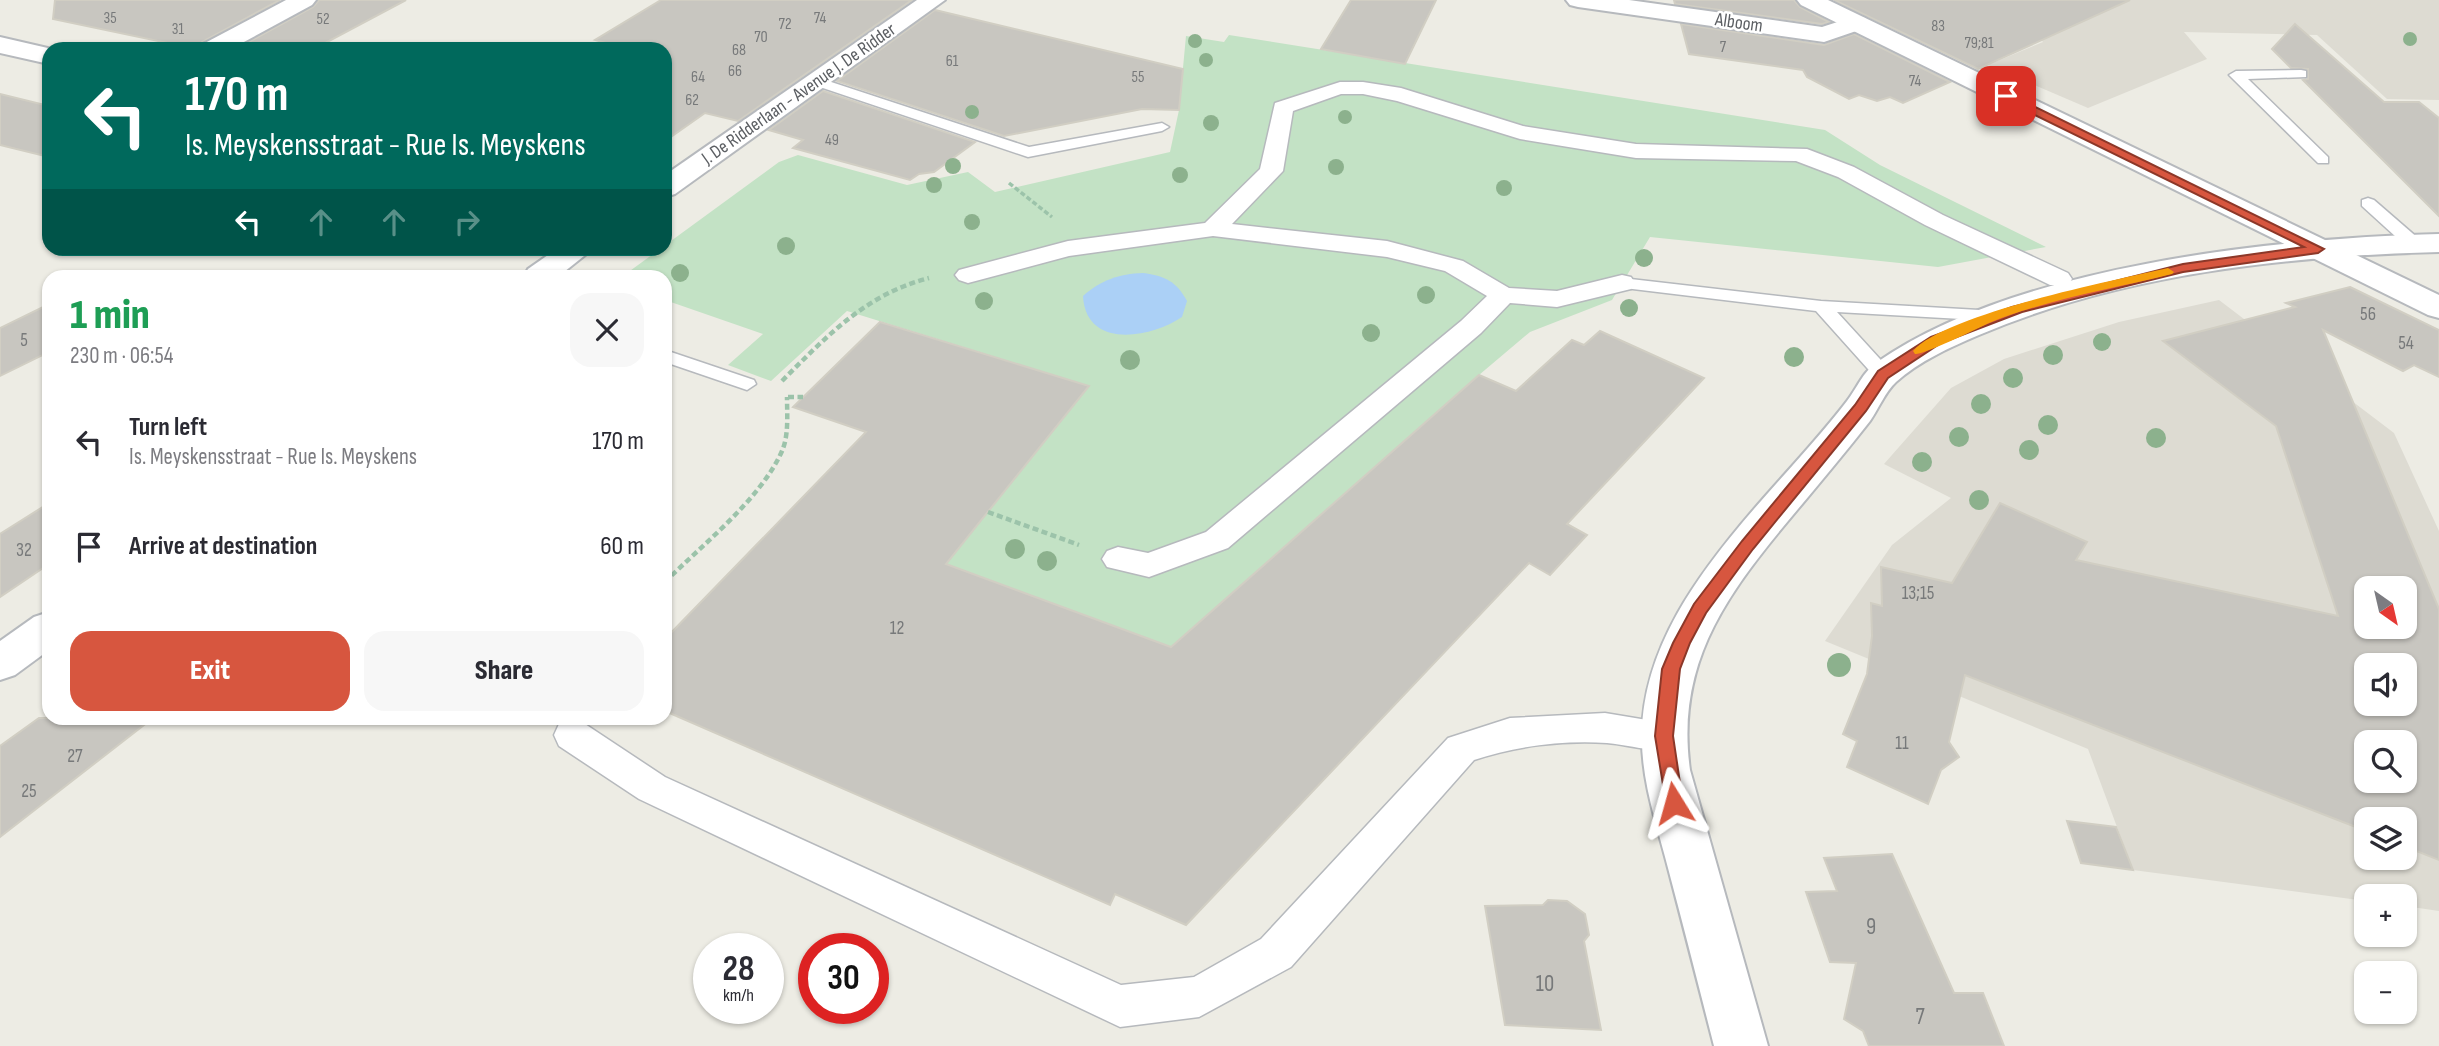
<!DOCTYPE html>
<html lang="en">
<head>
<meta charset="utf-8">
<style>
  :root { --surface:#fff; --page:#f7f7f7; --text:#2b2b33; --muted:#7c7c81; --accent:#d7563f }
  body { margin:0; font-family:"Sofia Sans Condensed",sans-serif; background:var(--page); color:var(--text); height:100vh; display:flex; flex-direction:column; font-size:26px; white-space:nowrap }
  * { box-sizing:border-box; margin:0 }
  p { font-size:23px; color:var(--muted) }
  .icon { flex:none; width:38px; height:38px; fill:none; stroke:currentColor; stroke-width:2; stroke-linecap:round; stroke-linejoin:round }
  .map { position:relative; flex:1; overflow:hidden }
  .side { position:absolute; left:42px; top:270px; width:630px; height:455px; display:flex; flex-direction:column; background:var(--surface); border-radius:21px; box-shadow:0 2px 5px #0004 }
  .side>* { flex:none }
  .hud { position:absolute; left:42px; top:42px; width:630px; height:214px; border-radius:21px; box-shadow:0 2px 5px #0004; background:#00695c; color:#fff; overflow:hidden }
  .needle { width:46px; rotate:146deg }
  .fabs { position:absolute; left:2354px; top:576px; display:grid; gap:14px }
  .fabs a { display:grid; place-items:center; width:63px; height:63px; border-radius:14px; background:var(--surface); box-shadow:0 2px 5px #0004; font-size:35px }
  .speed { position:absolute; left:693px; top:933px; display:flex; gap:14px; font-size:35px; font-weight:700; text-align:center }
  .speed>* { display:grid; place-content:center; width:91px; height:91px; border-radius:50%; background:var(--surface); box-shadow:0 2px 5px #0004; line-height:1 }
  .speed small { font-size:18px; font-weight:400 }
  .speed .limit { border:10px solid #d22; background:#fff; color:#111 }
  .pin { position:absolute; display:grid; place-items:center; width:60px; height:60px; color:#fff; margin:-30px; border-radius:14px; box-shadow:0 4px 10px #0006 }
  .me { position:absolute; width:77px; margin:-38px; rotate:352deg; stroke-linejoin:round; filter:drop-shadow(0 0 5px #0008) }
  .turn { display:flex; align-items:center; gap:24px; height:147px; padding:0 28px; font-size:32px }
  .turn .icon { width:91px; height:91px; stroke-width:2.5 }
  .turn b { display:block; font-size:49px; line-height:60px }
  .lanes { display:flex; align-items:center; height:66px; padding:0 28px; background:#0003; justify-content:center; gap:35px; direction:ltr }
  .lanes .off { opacity:.35 }
  .round { display:grid; place-items:center; flex:none; width:74px; height:74px; border-radius:21px; background:var(--page) }
  .headline { display:flex; align-items:center; justify-content:space-between; height:119px; padding:0 28px }
  h1 { font-size:42px; font-weight:800; line-height:52px; color:#1e9e55 }
  .action { display:flex; gap:14px; margin-top:auto; padding:14px 28px }
  .action a { flex:1; height:80px; border-radius:21px; background:var(--accent); color:#fff; font-size:28px; font-weight:800; line-height:80px; text-align:center }
  .action a+a { background:var(--page); color:var(--text) }
  ul { padding:0; list-style:none }
  li { display:flex; align-items:center; gap:21px; height:105px; padding:0 28px }
  li div { flex:1 }
  li b { display:block; font-size:26px }
  li em { font-style:normal }
  .map>svg:first-child { display:block }
  .education { fill:#dddbd2; fill-rule:evenodd }
  .green { fill:#c3e2c5 }
  .water { fill:#abd0f6 }
  .building { fill:#c8c6c0; stroke:#d1cec3; stroke-width:2; fill-rule:evenodd }
  .lines { fill:none; stroke-linecap:round; stroke-linejoin:round }
  .service-casing { stroke:#b6b9bd; stroke-width:3 }
  .pedestrian-casing { stroke:#b6b9bd; stroke-width:3 }
  .minor-casing { stroke:#b6b9bd; stroke-width:4 }
  .tertiary-casing { stroke:#b6b9bd; stroke-width:4 }
  .path-far1 { stroke:#9cc3aa; stroke-width:3.5; stroke-dasharray:5 2.5; stroke-linecap:butt }
  .path { stroke:#9cc3aa; stroke-width:4.5; stroke-dasharray:6 3.5; stroke-linecap:butt }
  .service { fill:#fff; fill-rule:evenodd }
  .pedestrian { fill:#fff; fill-rule:evenodd }
  .minor { fill:#fff; fill-rule:evenodd }
  .tertiary { fill:#fff; fill-rule:evenodd }
  .tree { fill:#8cb18d }
  .route { fill:#d7563f; stroke:#8c3829; stroke-width:2 }
  .slow { fill:#f59e0b }
  .labels { text-anchor:middle; dominant-baseline:central; stroke-width:5; stroke-linejoin:round; paint-order:stroke }
  .far-number-label { font-size:16px; fill:#77797a }
  .far-street-label { font-size:19px; fill:#5c5f63; stroke:#fff }
  .number-label { font-size:19px; fill:#77797a }
  .near-number-label { font-size:23px; fill:#77797a }
</style>
</head>
<body>
<div class="map">
<svg width="2439" height="1046" viewBox="0 0 2439 1046">
  <rect width="100%" height="100%" fill="#edece4"/>
  <g class="education">
    <path d="M2011,0H2439V100L2387,99L2317,35L2184,32L2207,59L2088,108L1988,65L2043,42Z"/>
    <path d="M2219,300L2394,433L2439,531V911L2405,906L2404,896H2366V901L2133,870L2088,749L1825,641L1892,545L1951,498L1884,464L1951,388L2004,359L2119,322ZM2366,588H2404V626H2366ZM2366,665H2404V704H2366ZM2366,742H2404V780H2366ZM2366,819H2404V858H2366Z"/>
  </g>
  <path class="green" d="M1229,35L1825,130L1880,165L2046,247L1938,267L1650,237L1612,300L1530,332L1479,375L1209,661L880,540L903,514L968,537L1089,386L847,311L771,381L728,365L763,334L665,300V276H623L779,162L798,155L907,185L968,172L995,192L1170,152L1179,110L1186,36L1224,42Z"/>
  <path class="water" d="M1143,273C1165,276 1176,281 1187,301L1182,317C1151,338 1086,350 1083,296C1101,280 1119,274 1143,273Z"/>
  <g class="building">
    <path d="M55,0H280L202,42L196,49L53,19Z"/>
    <path d="M319,0H406L314,49H236L313,7Z"/>
    <path d="M661,0H912L738,121L705,113L665,141V49H627L595,40Z"/>
    <path d="M1351,0H1436L1405,64L1321,49Z"/>
    <path d="M1674,0H1794L1800,7L1829,22L1822,24L1675,4Z"/>
    <path d="M1834,0H2130L1978,69Z"/>
    <path d="M935,10L1183,69L1179,110L1142,109L1004,136L837,81Z"/>
    <path d="M1681,24L1824,45L1854,34L1950,82L1903,103L1890,97L1877,101L1859,95L1849,99L1807,77L1803,70L1689,54Z"/>
    <path d="M2295,24L2384,102H2419L2439,118V216L2303,80L2308,79V69L2291,68L2272,49Z"/>
    <path d="M823,91L975,142L934,172L919,174L910,180L793,148L803,140L769,130Z"/>
    <path d="M0,94L49,106V157L0,145Z"/>
    <path d="M2350,287L2439,330V377L2414,365L2403,371L2323,330L2439,609V860L2404,846V819H2366V831L1965,675L1949,742L1959,757L1941,770L1928,804L1847,767L1857,741L1843,734L1867,674L1872,636L1871,603L1882,606L1881,567L1952,583L2000,503L2087,542L2076,560L2338,616L2276,426L2163,341L2295,307L2286,303ZM2366,588H2404V626H2366ZM2366,665H2404V704H2366ZM2366,742H2404V780H2366Z"/>
    <path d="M49,304V352L0,376V328Z"/>
    <path d="M880,322L1089,386L946,564L1171,647L1479,375L1516,391L1572,340L1584,345L1600,331L1704,378L1567,524L1587,535L1550,575L1529,563L1186,925L1115,894L1110,905L665,711V639L866,432L793,407Z"/>
    <path d="M49,503V564L0,597V534Z"/>
    <path d="M39,718H153L0,837V746Z"/>
    <path d="M2067,821L2116,827L2133,870L2081,863Z"/>
    <path d="M1892,854L1954,993H1983L2004,1046H1869L1863,1031L1844,1019L1856,963L1830,962L1806,892L1837,891L1824,858Z"/>
    <path d="M1548,900L1567,901L1585,914L1589,935L1584,941L1601,1030L1505,1025L1485,906L1543,905Z"/>
  </g>
  <g class="lines">
    <defs>
      <g id="service">
        <path d="M2301,70L2306,71V77L2248,79L2328,157V163H2318L2229,75L2236,71Z"/>
        <path d="M819,78L1029,147L1162,123L1169,127L1162,131L1028,157L814,85L812,82Z"/>
        <path d="M2368,198L2374,200L2419,239L2421,243L2419,247H2407L2362,206V200Z"/>
        <path d="M1622,278L1821,301L1997,311L2006,316L1997,321L1837,312L1890,370L1892,374L1890,378H1876L1816,311L1616,287L1613,283L1616,279Z"/>
        <path d="M665,350L754,380L756,384L747,390L665,362Z"/>
      </g>
      <g id="pedestrian">
        <path d="M1340,82H1363L1401,88L1523,126L1636,144L1807,149L1854,167L1943,215L2068,273L2072,279L2068,285H2050L1925,225L1838,177L1796,161L1636,158L1520,139L1397,101L1363,94H1341L1293,111L1283,171L1232,224L1387,241L1463,261L1509,288L1557,291L1622,275L1631,277L1635,283L1631,289L1557,307L1510,303L1481,333L1228,548L1149,577L1107,567L1102,559L1107,551L1118,547L1148,553L1206,532L1461,321L1487,296L1445,271L1387,257L1213,236L1069,256L968,283L959,280L955,275L959,270L1068,241L1205,223L1260,169L1275,103Z"/>
        <path d="M1605,713L1677,725L1682,736L1677,747C1654,754 1631,745 1607,743C1564,740 1515,746 1474,760L1291,967L1199,1017L1120,1027L639,799L559,746L554,735L559,724L572,720L585,724L665,777L1121,985L1194,977L1261,939L1448,738L1510,718Z"/>
      </g>
      <g id="minor">
        <path d="M286,0H316L312,5L231,49H199L203,44Z"/>
        <path d="M917,0H945L675,194L665,197V175Z"/>
        <path d="M1566,0H1629L1822,27L1856,16L1865,18L1868,23L1865,28L1824,42L1578,7L1570,5Z"/>
        <path d="M0,37L52,49H49V64L0,53Z"/>
        <path d="M2439,234V252C2284,256 2122,274 1979,335C1951,347 1919,361 1896,382C1885,392 1879,408 1870,421C1842,457 1812,492 1783,527C1721,602 1676,669 1690,770L1768,1046H1714C1699,987 1684,928 1668,868C1657,825 1641,780 1642,735C1643,647 1699,573 1754,509C1785,473 1818,439 1847,401C1857,388 1863,372 1876,363C2014,266 2273,238 2439,234Z"/>
        <path d="M558,248H594L559,276H524L528,269Z"/>
        <path d="M49,612V650L15,675L0,680V641L34,617Z"/>
      </g>
      <path id="tertiary" d="M1797,0H1828L2439,295V318L2428,315L1801,5Z"/>
    </defs>
    <use href="#service" class="service-casing"/>
    <use href="#pedestrian" class="pedestrian-casing"/>
    <use href="#minor" class="minor-casing"/>
    <use href="#tertiary" class="tertiary-casing"/>
    <path class="path-far1" d="M1009,183L1052,217"/>
    <g class="path">
      <path d="M782,381C826,337 866,294 929,278"/>
      <path d="M788,397H803"/>
      <path d="M988,512L1079,545"/>
      <path d="M665,582C702,545 761,499 782,451C789,435 787,414 787,397"/>
    </g>
    <use href="#service" class="service"/>
    <use href="#pedestrian" class="pedestrian"/>
    <use href="#minor" class="minor"/>
    <use href="#tertiary" class="tertiary"/>
  </g>
  <g class="tree">
    <circle cx="2410" cy="39" r="7"/>
    <circle cx="1195" cy="41" r="7"/>
    <circle cx="1206" cy="60" r="7"/>
    <circle cx="972" cy="112" r="7"/>
    <circle cx="1345" cy="117" r="7"/>
    <circle cx="1211" cy="123" r="8"/>
    <circle cx="953" cy="166" r="8"/>
    <circle cx="1336" cy="167" r="8"/>
    <circle cx="1180" cy="175" r="8"/>
    <circle cx="934" cy="185" r="8"/>
    <circle cx="1504" cy="188" r="8"/>
    <circle cx="972" cy="222" r="8"/>
    <circle cx="786" cy="246" r="9"/>
    <circle cx="1644" cy="258" r="9"/>
    <circle cx="680" cy="273" r="9"/>
    <circle cx="1426" cy="295" r="9"/>
    <circle cx="984" cy="301" r="9"/>
    <circle cx="1629" cy="308" r="9"/>
    <circle cx="1371" cy="333" r="9"/>
    <circle cx="2102" cy="342" r="9"/>
    <circle cx="2053" cy="355" r="10"/>
    <circle cx="1794" cy="357" r="10"/>
    <circle cx="1130" cy="360" r="10"/>
    <circle cx="2013" cy="378" r="10"/>
    <circle cx="1981" cy="404" r="10"/>
    <circle cx="2048" cy="425" r="10"/>
    <circle cx="1959" cy="437" r="10"/>
    <circle cx="2156" cy="438" r="10"/>
    <circle cx="2029" cy="450" r="10"/>
    <circle cx="1922" cy="462" r="10"/>
    <circle cx="1979" cy="500" r="10"/>
    <circle cx="1015" cy="549" r="10"/>
    <circle cx="1047" cy="561" r="10"/>
    <circle cx="1839" cy="665" r="12"/>
  </g>
  <path class="route" d="M2002,94H2009L2324,249L2318,253L2183,272L2022,312L1941,343L1888,378L1866,411L1753,549L1706,613L1690,643L1680,669L1673,736L1683,803L1680,809H1667L1655,736L1662,669L1673,643L1694,604L1742,541L1855,405L1878,371L1931,337L2012,307L2183,264L2304,247L2002,99Z"/>
  <path class="slow" d="M2168,268L2174,272L2172,274C2112,289 2048,299 1989,323C1977,329 1923,355 1915,354L1913,351C1945,314 2115,280 2168,268Z"/>
  <g class="labels">
    <g class="far-number-label">
      <text x="110" y="18">35</text>
      <text x="820" y="18">74</text>
      <text x="323" y="19">52</text>
      <text x="785" y="24">72</text>
      <text x="1938" y="26">83</text>
      <text x="178" y="29">31</text>
      <text x="761" y="37">70</text>
      <text x="1979" y="43">79;81</text>
      <text x="1723" y="47">7</text>
      <text x="739" y="50">68</text>
      <text x="952" y="61">61</text>
      <text x="735" y="71">66</text>
      <text x="698" y="77">64</text>
      <text x="1138" y="77">55</text>
      <text x="1915" y="81">74</text>
      <text x="692" y="100">62</text>
      <text x="832" y="140">49</text>
    </g>
    <g class="far-street-label">
      <text transform="translate(1739 23) rotate(8)">Alboom</text>
      <text transform="translate(799 94) rotate(-35)">J. De Ridderlaan - Avenue J. De Ridder</text>
    </g>
    <g class="number-label">
      <text x="2368" y="314">56</text>
      <text x="24" y="340">5</text>
      <text x="2406" y="343">54</text>
      <text x="24" y="550">32</text>
      <text x="1918" y="593">13;15</text>
      <text x="897" y="628">12</text>
      <text x="1902" y="743">11</text>
      <text x="75" y="756">27</text>
      <text x="29" y="791">25</text>
    </g>
    <g class="near-number-label">
      <text x="1871" y="927">9</text>
      <text x="1545" y="984">10</text>
      <text x="1920" y="1017">7</text>
    </g>
  </g>
</svg>
<div class="fabs">
<a><svg class="needle" viewBox="-14 -14 28 28"><path d="M0-13l5 13h-10z" fill="#e53935"/><path d="M0 13l5-13h-10z" fill="#7c7c81"/></svg></a>
<a><svg class="icon" aria-label="sound" viewBox="0 0 24 24"><path d="M4 9h4l5-4v14l-5-4H4zM17 9q2 3 0 6"/></svg></a>
<a><svg class="icon" aria-label="search" viewBox="0 0 24 24"><circle cx="10" cy="10" r="6"/><path d="M15 15l6 6"/></svg></a>
<a><svg class="icon" aria-label="layers" viewBox="0 0 24 24"><path d="M12 4l9 5-9 5-9-5zM3 14l9 5 9-5"/></svg></a>
<a>+</a>
<a>−</a>
</div>
<div class="speed"><div>28<small>km/h</small></div><div class="limit">30</div></div>
<div class="pin" style="left:2006px;top:96px;background:#d93025"><svg class="icon" aria-label="arrive" viewBox="0 0 24 24"><path d="M6 21V4h12l-3 4 3 4H6"/></svg></div>
<svg class="me" style="left:1674px;top:803px" viewBox="-20 -20 40 40"><path d="M0-17L14 15 0 8-14 15z" fill="#d7563f" stroke="#fff" stroke-width="4"/></svg>
<div class="hud">
<div class="turn"><svg class="icon" aria-label="left" viewBox="0 0 24 24"><path d="M17 20v-9H6M10 6l-5 5 5 5"/></svg><div><b>170 m</b>Is. Meyskensstraat - Rue Is. Meyskens</div></div>
<div class="lanes"><svg class="icon" aria-label="left" viewBox="0 0 24 24"><path d="M17 20v-9H6M10 6l-5 5 5 5"/></svg><svg class="icon off" aria-label="ahead" viewBox="0 0 24 24"><path d="M12 20V5M6 11l6-6 6 6"/></svg><svg class="icon off" aria-label="ahead" viewBox="0 0 24 24"><path d="M12 20V5M6 11l6-6 6 6"/></svg><svg class="icon off" aria-label="right" viewBox="0 0 24 24"><path d="M7 20v-9h11M14 6l5 5-5 5"/></svg></div>
</div>
<section class="side">
<div class="headline"><div><h1>1 min</h1><p>230 m · 06:54</p></div><a class="round"><svg class="icon" aria-label="close" viewBox="0 0 24 24"><path d="M6 6l12 12M18 6L6 18"/></svg></a></div>
<ul>
<li><svg class="icon" aria-label="left" viewBox="0 0 24 24"><path d="M17 20v-9H6M10 6l-5 5 5 5"/></svg><div><b>Turn left</b><p>Is. Meyskensstraat - Rue Is. Meyskens</p></div><em>170 m</em></li>
<li><svg class="icon" aria-label="arrive" viewBox="0 0 24 24"><path d="M6 21V4h12l-3 4 3 4H6"/></svg><div><b>Arrive at destination</b></div><em>60 m</em></li>
</ul>
<div class="action"><a>Exit</a><a>Share</a></div>
</section>
</div>
</body>
</html>
